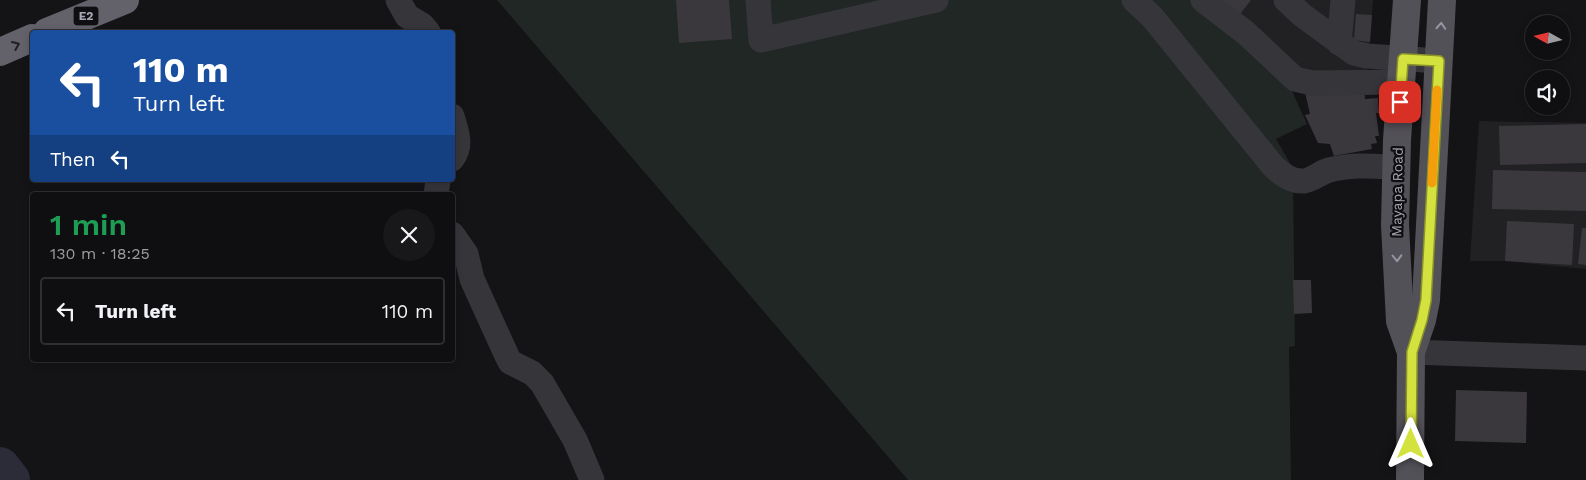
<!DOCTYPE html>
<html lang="en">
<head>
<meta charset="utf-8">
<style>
  :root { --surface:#0f0e10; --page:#181719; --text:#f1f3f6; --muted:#9b9c9f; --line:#2f2e30 }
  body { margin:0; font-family:"Work Sans",sans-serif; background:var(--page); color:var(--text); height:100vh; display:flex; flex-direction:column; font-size:19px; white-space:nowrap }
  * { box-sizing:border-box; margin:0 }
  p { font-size:16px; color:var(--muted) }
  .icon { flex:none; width:28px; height:28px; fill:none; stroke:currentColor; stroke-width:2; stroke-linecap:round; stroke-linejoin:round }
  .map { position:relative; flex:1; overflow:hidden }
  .side { position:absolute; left:30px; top:192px; width:425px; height:170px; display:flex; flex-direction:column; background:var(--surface); border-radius:5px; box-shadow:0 2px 8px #0003,0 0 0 1px var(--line) }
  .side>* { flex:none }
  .top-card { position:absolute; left:30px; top:30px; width:425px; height:152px; border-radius:5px; box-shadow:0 2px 8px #0003,0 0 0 1px var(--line); background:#1a4fa0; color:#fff; overflow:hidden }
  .needle { width:32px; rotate:278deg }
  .controls { position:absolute; left:1525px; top:15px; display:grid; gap:10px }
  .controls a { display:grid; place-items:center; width:45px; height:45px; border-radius:50%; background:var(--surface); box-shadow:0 2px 8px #0003,0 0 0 1px var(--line); font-size:25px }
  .pin { position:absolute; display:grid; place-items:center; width:42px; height:42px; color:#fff; margin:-21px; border-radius:10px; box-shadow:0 2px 8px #0006 }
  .me { position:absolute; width:55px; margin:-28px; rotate:0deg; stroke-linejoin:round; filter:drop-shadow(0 0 4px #0008) }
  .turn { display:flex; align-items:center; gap:18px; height:105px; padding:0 20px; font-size:22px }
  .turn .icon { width:65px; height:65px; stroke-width:2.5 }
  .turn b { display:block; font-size:35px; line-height:42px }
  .then { display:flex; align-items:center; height:48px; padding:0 20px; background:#0003; gap:10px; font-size:19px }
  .round { display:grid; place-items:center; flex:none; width:52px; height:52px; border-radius:26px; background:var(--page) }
  .overview { display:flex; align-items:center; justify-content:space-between; height:85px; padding:0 20px }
  h1 { font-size:30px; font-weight:600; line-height:38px; color:#1e9e55 }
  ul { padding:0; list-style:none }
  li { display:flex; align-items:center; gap:15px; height:68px; margin:0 10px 8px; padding:0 10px; border:2px solid var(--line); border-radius:5px }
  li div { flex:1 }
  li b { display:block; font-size:19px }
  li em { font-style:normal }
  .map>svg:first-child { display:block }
  .built { fill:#212022 }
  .green { fill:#202724 }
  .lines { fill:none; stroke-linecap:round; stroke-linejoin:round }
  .river { stroke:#2b2c38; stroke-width:40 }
  .building { fill:#3a383c }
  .minor { stroke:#36353a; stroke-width:25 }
  .major { stroke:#535158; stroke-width:28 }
  .highway { stroke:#63616a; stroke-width:28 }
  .oneway { stroke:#9795a2 }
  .oneway2 { stroke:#201f22 }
  .route-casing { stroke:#899328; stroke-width:12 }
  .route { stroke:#d3e23e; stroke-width:9 }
  .slow { stroke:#f59e0b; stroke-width:9 }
  .labels { text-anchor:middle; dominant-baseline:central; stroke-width:4.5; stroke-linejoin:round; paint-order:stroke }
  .shield { fill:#0f0e10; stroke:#7a7883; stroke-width:1 }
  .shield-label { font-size:12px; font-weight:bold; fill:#a8a6b4 }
  .street-label { font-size:14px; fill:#a8a6b4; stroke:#0f0e10 }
</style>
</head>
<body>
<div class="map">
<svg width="1586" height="480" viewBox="0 0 1586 480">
  <rect width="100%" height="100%" fill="#141315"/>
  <g class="built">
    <path d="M1215,0H1373L1367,74H1298Z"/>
    <path d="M1479,121L1586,123V269L1505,261H1470Z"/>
  </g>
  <path class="green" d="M497,0H1194L1292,91L1307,124L1276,139L1290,163L1293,176L1295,346L1289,347L1291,480H908Z"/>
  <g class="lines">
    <path class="river" d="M0,467L10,480"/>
  </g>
  <g class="building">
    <path d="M676,0H729L732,39L679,43Z"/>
    <path d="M1215,0H1251L1237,18Z"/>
    <path d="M1356,14L1372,15L1370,42L1354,40Z"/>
    <path d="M1364,88L1365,99L1378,98L1379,113H1376L1379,136H1375L1377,143L1371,144L1372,149L1334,156L1330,144L1318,143L1305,115L1310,114L1305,92Z"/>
    <path d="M1586,124V163L1500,165L1499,126Z"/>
    <path d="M1493,170L1586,172V211L1492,209Z"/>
    <path d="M1507,221L1574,224L1572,265L1505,261Z"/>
    <path d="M1582,228H1586V265L1578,264Z"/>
    <path d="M1293,280H1311L1312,313L1294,314Z"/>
    <path d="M1456,390L1527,392L1526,443L1455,441Z"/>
  </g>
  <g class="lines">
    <g class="minor">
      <path d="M398,0L407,16L422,25L428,32"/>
      <path d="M758,0L761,40L936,0"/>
      <path d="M1134,0L1153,18L1273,166C1281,174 1292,182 1304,181C1313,180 1321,172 1329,170C1352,164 1373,166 1396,167"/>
      <path d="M1203,0L1246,33L1295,79L1312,83L1401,82"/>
      <path d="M1286,0L1302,15L1354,53L1367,56L1439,61"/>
      <path d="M1339,43L1343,0"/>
      <path d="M452,116C456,131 463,145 452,159"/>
      <path d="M436,195L438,180"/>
      <path d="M452,234L466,254L472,279L507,356L510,362L532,373L542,383L575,440L592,480"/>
      <path d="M1411,352L1586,358"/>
    </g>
    <g class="major">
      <path d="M1407,0L1397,140L1395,225L1400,321L1411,352"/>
      <path d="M1410,480L1411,352L1422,320L1426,300L1442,0"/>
    </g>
    <g class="highway">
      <path d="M47,32L125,0"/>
      <path d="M0,52L32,38"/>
    </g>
  </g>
  <defs><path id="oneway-chevron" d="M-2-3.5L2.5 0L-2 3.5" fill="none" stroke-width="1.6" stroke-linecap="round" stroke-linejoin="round" transform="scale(1.25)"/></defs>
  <g class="oneway">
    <use href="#oneway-chevron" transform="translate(1441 26) rotate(-87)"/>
    <use href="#oneway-chevron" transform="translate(1397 258) rotate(88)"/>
  </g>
  <use class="oneway2" href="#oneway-chevron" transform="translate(16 45) rotate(-23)"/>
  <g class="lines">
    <defs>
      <path id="route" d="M1400,102L1403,59L1439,61L1426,300L1422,320L1412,352L1411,444"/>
    </defs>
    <use href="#route" class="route-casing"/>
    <use href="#route" class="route"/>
    <path class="slow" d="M1432,183L1437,90"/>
  </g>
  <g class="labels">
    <rect class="shield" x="73.5" y="6.5" width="25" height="19" rx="4"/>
    <g class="shield-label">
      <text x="86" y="16">E2</text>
    </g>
    <g class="street-label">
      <text transform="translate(1397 192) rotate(-89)">Mayapa Road</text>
    </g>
  </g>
</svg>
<div class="controls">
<a><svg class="needle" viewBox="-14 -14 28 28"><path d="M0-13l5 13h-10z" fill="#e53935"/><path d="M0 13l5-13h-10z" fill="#9b9c9f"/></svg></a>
<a><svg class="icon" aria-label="sound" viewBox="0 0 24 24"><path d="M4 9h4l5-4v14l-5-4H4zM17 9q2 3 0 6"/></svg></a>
</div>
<div class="pin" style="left:1400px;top:102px;background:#d93025"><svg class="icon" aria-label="arrive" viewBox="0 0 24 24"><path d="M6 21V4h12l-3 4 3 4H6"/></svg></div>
<svg class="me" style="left:1411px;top:444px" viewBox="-20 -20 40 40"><path d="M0-17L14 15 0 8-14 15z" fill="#d3e23e" stroke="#fff" stroke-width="4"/></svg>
<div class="top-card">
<div class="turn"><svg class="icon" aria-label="left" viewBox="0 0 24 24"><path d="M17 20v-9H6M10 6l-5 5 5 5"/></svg><div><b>110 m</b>Turn left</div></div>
<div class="then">Then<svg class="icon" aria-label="left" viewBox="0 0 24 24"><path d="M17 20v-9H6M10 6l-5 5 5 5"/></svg></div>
</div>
<section class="side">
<div class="overview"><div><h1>1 min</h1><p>130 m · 18:25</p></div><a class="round"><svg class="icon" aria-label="close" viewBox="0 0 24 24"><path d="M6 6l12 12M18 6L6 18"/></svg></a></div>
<ul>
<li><svg class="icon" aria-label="left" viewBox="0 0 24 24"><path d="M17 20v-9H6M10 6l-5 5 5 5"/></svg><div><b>Turn left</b></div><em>110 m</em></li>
</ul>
</section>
</div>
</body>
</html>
